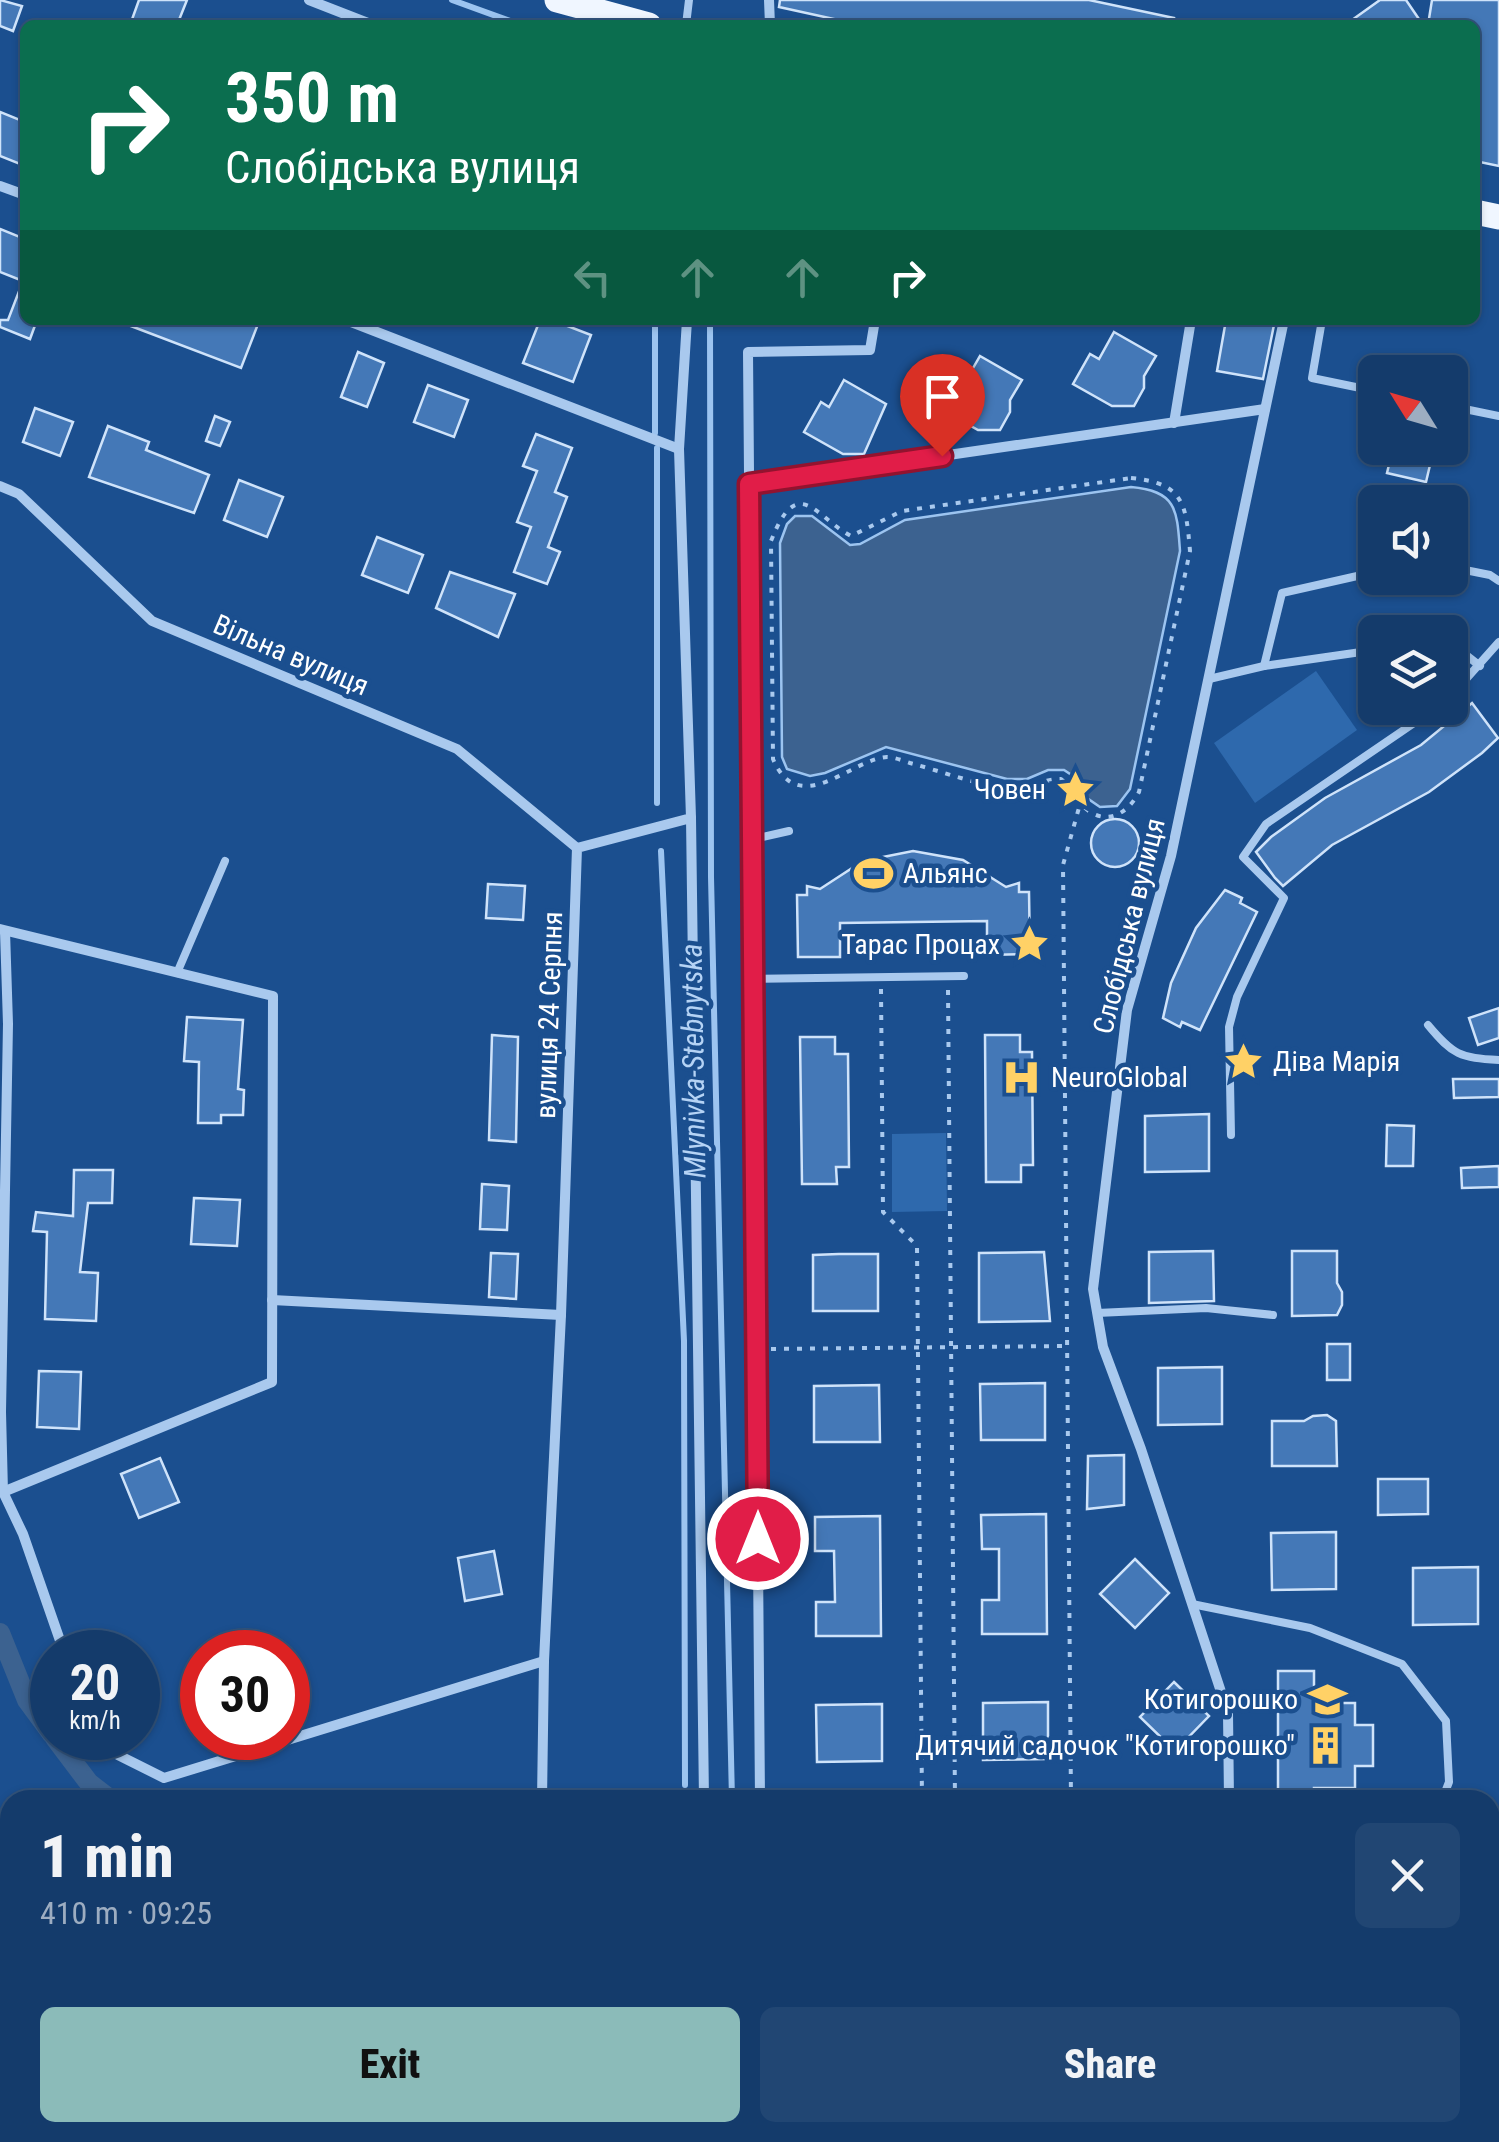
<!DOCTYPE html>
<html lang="en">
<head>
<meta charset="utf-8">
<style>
  :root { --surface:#143b6b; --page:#214673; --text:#f1f3f6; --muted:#9dadc1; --line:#33557e; --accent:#8bbbb9 }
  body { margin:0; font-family:"Roboto Condensed",sans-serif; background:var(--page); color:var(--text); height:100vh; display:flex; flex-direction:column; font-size:38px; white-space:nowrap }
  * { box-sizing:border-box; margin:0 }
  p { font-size:32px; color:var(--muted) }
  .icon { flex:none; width:55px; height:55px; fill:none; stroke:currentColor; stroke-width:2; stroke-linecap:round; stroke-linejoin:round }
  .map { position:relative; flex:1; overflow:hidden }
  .details { position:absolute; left:0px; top:1790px; width:1500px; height:352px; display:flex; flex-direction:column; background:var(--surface); border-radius:30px 30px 0 0; box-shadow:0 2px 8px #0004,0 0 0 2px var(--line) }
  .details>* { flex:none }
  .top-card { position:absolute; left:20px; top:20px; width:1460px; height:305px; border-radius:15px; box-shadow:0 2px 8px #0004,0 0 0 2px var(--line); background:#0b6e4f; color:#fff; overflow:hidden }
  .needle { width:65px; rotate:307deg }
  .fabs { position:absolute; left:1358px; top:355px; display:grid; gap:20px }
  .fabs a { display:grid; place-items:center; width:110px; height:110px; border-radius:15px; background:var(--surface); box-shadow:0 2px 8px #0004,0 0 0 2px var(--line); font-size:50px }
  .speed { position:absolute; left:30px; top:1630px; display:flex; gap:20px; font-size:50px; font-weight:700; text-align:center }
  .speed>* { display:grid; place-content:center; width:130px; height:130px; border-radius:50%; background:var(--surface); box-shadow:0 2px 8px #0004,0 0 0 2px var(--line); line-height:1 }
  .speed small { font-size:25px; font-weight:400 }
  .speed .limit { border:15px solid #d22; background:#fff; color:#111 }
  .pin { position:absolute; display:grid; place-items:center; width:85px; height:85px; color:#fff; margin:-102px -42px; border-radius:50% 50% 50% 0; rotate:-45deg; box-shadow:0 0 10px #0007 }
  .pin .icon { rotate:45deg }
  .me { position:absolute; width:110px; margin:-55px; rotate:0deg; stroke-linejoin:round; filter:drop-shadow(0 0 8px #0008) }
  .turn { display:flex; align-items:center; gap:35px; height:210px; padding:0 40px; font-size:45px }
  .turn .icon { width:130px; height:130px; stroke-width:2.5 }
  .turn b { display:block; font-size:70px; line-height:85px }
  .lanes { display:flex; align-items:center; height:95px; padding:0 40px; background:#0003; justify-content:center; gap:50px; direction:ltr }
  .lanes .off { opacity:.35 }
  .round { display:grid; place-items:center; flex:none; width:105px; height:105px; border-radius:15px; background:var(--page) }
  .summary { display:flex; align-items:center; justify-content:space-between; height:170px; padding:0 40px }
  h1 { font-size:60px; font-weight:800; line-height:75px }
  .primary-button { display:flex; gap:20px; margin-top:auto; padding:20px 40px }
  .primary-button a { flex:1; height:115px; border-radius:15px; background:var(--accent); color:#111; font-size:40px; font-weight:800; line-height:115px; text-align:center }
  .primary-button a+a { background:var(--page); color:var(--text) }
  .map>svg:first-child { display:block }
  .green { fill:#2e69ad }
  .water { fill:#3c6290; stroke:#9cc4f0; stroke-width:2.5 }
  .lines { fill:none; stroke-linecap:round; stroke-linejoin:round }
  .stream { stroke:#9cc4f0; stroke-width:6 }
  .canal { stroke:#3c6290; stroke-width:20 }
  .building { fill:#4478b7; stroke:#cfe3fa; stroke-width:2.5 }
  .path { stroke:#a9c9ee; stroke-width:4; stroke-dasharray:5 8; stroke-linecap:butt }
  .lane { stroke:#a9c9ee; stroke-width:8 }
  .street { stroke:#a9c9ee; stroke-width:10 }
  .primary { stroke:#f0f6ff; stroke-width:25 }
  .route-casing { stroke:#92132f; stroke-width:25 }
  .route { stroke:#e11d48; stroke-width:18 }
  .labels { text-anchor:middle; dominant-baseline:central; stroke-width:9; stroke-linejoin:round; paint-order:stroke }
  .street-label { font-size:28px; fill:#fff; stroke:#1b4f8f }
  .poi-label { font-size:28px; fill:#fff; stroke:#1b4f8f; text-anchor:end }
  .water-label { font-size:30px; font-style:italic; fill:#b5d3f5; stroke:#1b4f8f }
</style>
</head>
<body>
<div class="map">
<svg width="1499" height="2142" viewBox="0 0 1499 2142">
  <rect width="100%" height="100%" fill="#1b4f8f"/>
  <g class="green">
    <path d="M1316,671L1357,730L1255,803L1214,743Z"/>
    <path d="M946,1133L947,1211L892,1212V1134Z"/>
  </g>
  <path class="water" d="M1131,487C1177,491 1177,510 1180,551L1130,789L1117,806L1100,807L1087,798L1073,776L1064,770H1048L1027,779H1007L886,747L825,773L810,776L787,769L782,757L780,543L787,524L795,516H812L850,545L860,544L905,520Z"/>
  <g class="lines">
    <g class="stream">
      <path d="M452,0L521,25"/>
      <path d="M655,320V433"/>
      <path d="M710,320L711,877L732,1800"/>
      <path d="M657,803V448"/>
      <path d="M661,851L684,1341L685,1785"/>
      <path d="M733,2142V2132"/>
    </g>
    <g class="canal">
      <path d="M0,1633L27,1700L52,1734"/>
      <path d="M55,1738L89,1783L111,1800"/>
      <path d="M617,2132L623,2142"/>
    </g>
  </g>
  <g class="building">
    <path d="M0,0L22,6L13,31L0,26Z"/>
    <path d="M139,0H187L177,25H130Z"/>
    <path d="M780,0H1089L1174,18L1173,25H861L779,7Z"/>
    <path d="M1380,0H1406L1423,25H1345Z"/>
    <path d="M1432,0H1499V166L1475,161V25H1428Z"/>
    <path d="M0,112L25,122V166L0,156Z"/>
    <path d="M0,229L25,239V320H37L30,339L0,327V320H8L23,281L0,272Z"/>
    <path d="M115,320H246L258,324L241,368Z"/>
    <path d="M540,320H552L591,335L573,382L523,363Z"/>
    <path d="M1226,320H1275L1263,379L1217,371Z"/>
    <path d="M1114,332L1156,356L1144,376V388L1134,406H1112L1073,384L1090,354L1099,359Z"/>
    <path d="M358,352L384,363L367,407L341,397Z"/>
    <path d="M980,356L1022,380L1010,400V412L1000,430H978L939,408L956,378L965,382Z"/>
    <path d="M844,380L886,404L864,454H843L804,432L821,402L829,407Z"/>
    <path d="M428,385L468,400L454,437L414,422Z"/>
    <path d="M35,408L73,422L60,456L23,442Z"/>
    <path d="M215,416L230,422L220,446L206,441Z"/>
    <path d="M108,426L149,442L146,450L209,475L194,513L89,477Z"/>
    <path d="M536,434L572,448L555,492L567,497L548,547L560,552L547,584L514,572L531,527L517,522L537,471L523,466Z"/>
    <path d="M1393,448H1434L1426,482L1387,473Z"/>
    <path d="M239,480L283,497L267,537L224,520Z"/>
    <path d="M377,537L423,555L408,593L362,575Z"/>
    <path d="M450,572L515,594L498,637L436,608Z"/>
    <path d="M1472,703L1498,738L1482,753L1429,792L1332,845L1283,886L1275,878L1256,852L1271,837L1325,798L1421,745Z"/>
    <circle cx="1115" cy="843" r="24"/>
    <path d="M913,851L963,860L1006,887L1019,883V892H1029L1030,954L987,955V921L840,923V957H798L797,895H807V886L820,889L863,861Z"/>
    <path d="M488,884L525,886L523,920L486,918Z"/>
    <path d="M1225,890L1242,898L1240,903L1257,912L1200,1030L1182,1022L1180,1027L1163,1018L1171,983L1196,928Z"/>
    <path d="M1499,1008V1038L1478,1045L1469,1018Z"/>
    <path d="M187,1017L243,1020L238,1089L244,1090L243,1115H221V1123H198L199,1062L184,1061Z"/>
    <path d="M492,1035L518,1037L516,1142L489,1140Z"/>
    <path d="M985,1035H1020V1052H1032L1033,1165H1021V1182H986Z"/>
    <path d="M800,1037H835V1054H848L849,1167H836L837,1184H802Z"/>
    <path d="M1453,1079H1499V1097L1454,1098Z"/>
    <path d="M1209,1114V1171L1145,1172V1116Z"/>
    <path d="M1387,1125L1414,1126L1413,1166H1386Z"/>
    <path d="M1499,1166V1187L1462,1188L1461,1168Z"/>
    <path d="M74,1170H113L112,1203H88L80,1272L98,1273L96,1321L45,1319L47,1232L33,1231L36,1212L73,1216Z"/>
    <path d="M482,1184L509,1186L507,1230L480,1229Z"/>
    <path d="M194,1198L240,1200L237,1246L191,1244Z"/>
    <path d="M1213,1251L1214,1301L1149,1303V1252Z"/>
    <path d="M1292,1251H1337V1283L1342,1292V1305L1337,1315L1292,1316Z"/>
    <path d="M1044,1252L1050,1321L979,1322V1253Z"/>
    <path d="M491,1253L518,1254L516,1299L489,1297Z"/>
    <path d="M839,1254H878V1311H813V1255Z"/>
    <rect x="1327" y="1344" width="23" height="36"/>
    <path d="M1222,1367V1424L1158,1425V1368Z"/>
    <path d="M39,1371L81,1372L79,1429L37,1427Z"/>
    <path d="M1045,1383V1440H981L980,1384Z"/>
    <path d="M879,1385L880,1442H814V1386Z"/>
    <path d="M1327,1415L1336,1421L1337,1466H1272V1421H1304L1313,1416Z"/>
    <path d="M1124,1455V1505L1087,1509L1088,1456Z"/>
    <path d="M160,1458L179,1502L139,1518L121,1474Z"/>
    <path d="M1378,1479H1428V1514L1378,1515Z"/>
    <path d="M1046,1514L1047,1634H982V1600H999V1549H982L981,1515Z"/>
    <path d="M880,1516L881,1636H816V1602H835L834,1551H815V1517Z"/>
    <path d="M1336,1532V1589L1272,1590L1271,1533Z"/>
    <path d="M494,1551L502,1594L465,1601L458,1558Z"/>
    <path d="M1135,1559L1169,1593L1135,1628L1100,1594Z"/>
    <path d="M1478,1567V1624L1413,1625V1568Z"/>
    <path d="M1278,1671H1314V1703H1355V1725H1373V1766H1355V1788H1314V1800H1278Z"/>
    <path d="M1174,1682L1209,1716L1175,1751L1140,1717Z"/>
    <path d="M1048,1702V1759L983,1760V1703Z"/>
    <path d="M882,1704V1761L817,1762L816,1705Z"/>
  </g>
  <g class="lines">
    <g class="path">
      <path d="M1131,478C1184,483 1186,504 1190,551L1139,792C1126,817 1102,827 1081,804C1073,796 1070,786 1061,779C1042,779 1028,789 1008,788C976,785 941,771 910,763C904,761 894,757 887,757C851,759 799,820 773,759L771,541C798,472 815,517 851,536L902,511Z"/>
      <path d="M881,989L883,1212L917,1246L922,1800"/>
      <path d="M948,990L955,1800"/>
      <path d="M771,1349L1067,1346"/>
      <path d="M809,1800L1214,1795"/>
      <path d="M1071,1800L1063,865L1080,804"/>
      <path d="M925,2132V2142"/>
      <path d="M958,2132V2142"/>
      <path d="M1072,2142V2132"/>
    </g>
    <g class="lane">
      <path d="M686,25L689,0"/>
      <path d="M1322,320L1312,378L1375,391"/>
      <path d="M1450,406L1499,416"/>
      <path d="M1450,567L1490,575L1499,581"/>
      <path d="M1450,649L1466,655L1480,666"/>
      <path d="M1264,666L1282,593L1375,572"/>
      <path d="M1209,679L1264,666L1375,650"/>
      <path d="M1450,697L1499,642"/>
      <path d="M749,840L789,831"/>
      <path d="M177,973L225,861"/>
      <path d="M753,979L964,976"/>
      <path d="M1428,1025C1453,1055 1460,1058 1499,1060"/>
      <path d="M1231,1135L1229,1027L1237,997L1284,898L1243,857L1266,824L1436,708"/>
      <path d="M1097,1313L1206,1308L1273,1315"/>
      <path d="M1192,1604L1310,1628L1402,1664L1446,1721L1449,1782L1442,1800"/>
    </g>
    <g class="street">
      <path d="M309,0L373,25"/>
      <path d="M769,0L770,25"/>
      <path d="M0,186L25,195"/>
      <path d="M346,320L679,449"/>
      <path d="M1174,423L1191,320"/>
      <path d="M749,484L1265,409"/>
      <path d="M0,486L19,494L152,621L457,749L577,848"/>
      <path d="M691,818L704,1800"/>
      <path d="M0,929L273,996L272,1382L3,1492"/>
      <path d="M5,931L8,1024L1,1412L3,1492L23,1534L64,1652"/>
      <path d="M272,1300L561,1315"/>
      <path d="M109,1738L118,1755L164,1778L544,1661"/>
      <path d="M542,1800L544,1661L561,1315L577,848L691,818L679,449L687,320"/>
      <path d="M760,1800L748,352L870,350L875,320"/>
      <path d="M1229,1800L1228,1713L1141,1449L1103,1347L1093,1289L1127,1010L1171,856L1284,320"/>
      <path d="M1490,2051L1499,2052"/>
      <path d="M682,2132L684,2142"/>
      <path d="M709,2132V2142"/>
      <path d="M763,2132V2142"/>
      <path d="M1120,2142L1125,2132"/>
      <path d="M1387,2142L1396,2132"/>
    </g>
    <g class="primary">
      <path d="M557,0L649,25"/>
      <path d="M1475,212L1499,217"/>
    </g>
  </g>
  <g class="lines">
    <defs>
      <path id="route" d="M758,1539L749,484L942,456"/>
    </defs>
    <use href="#route" class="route-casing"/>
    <use href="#route" class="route"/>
  </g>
  <defs>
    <symbol id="sight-bare" viewBox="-9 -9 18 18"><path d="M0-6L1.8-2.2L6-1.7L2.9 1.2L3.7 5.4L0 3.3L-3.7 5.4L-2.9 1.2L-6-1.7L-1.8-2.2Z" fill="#ffd166" stroke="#1b4f8f" stroke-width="2.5" paint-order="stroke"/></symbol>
    <symbol id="stadium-bare" viewBox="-9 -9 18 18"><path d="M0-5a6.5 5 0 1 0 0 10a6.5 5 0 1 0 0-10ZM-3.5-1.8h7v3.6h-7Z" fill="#ffd166" stroke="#1b4f8f" stroke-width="2.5" paint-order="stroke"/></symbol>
    <symbol id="hospital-bare" viewBox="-9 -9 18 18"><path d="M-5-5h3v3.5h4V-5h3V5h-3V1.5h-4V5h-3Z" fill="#ffd166" stroke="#1b4f8f" stroke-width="2.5" paint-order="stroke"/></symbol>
    <symbol id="school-bare" viewBox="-9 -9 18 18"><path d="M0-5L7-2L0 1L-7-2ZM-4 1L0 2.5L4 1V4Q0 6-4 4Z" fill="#ffd166" stroke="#1b4f8f" stroke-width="2.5" paint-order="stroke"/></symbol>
    <symbol id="building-bare" viewBox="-9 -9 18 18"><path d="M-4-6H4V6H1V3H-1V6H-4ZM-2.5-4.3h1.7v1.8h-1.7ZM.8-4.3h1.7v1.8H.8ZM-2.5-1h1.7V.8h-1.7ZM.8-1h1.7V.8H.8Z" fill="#ffd166" stroke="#1b4f8f" stroke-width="2.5" paint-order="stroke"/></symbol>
  </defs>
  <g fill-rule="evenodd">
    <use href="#sight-bare" x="1048" y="762" width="55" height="55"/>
    <use href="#stadium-bare" x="846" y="846" width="55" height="55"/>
    <use href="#sight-bare" x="1002" y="916" width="55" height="55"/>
    <use href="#sight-bare" x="1216" y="1034" width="55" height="55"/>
    <use href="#hospital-bare" x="994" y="1050" width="55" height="55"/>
    <use href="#school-bare" x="1300" y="1672" width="55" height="55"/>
    <use href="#building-bare" x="1298" y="1718" width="55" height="55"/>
  </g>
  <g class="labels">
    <g class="street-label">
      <text transform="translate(291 655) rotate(23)">Вільна вулиця</text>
      <text transform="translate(1129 926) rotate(-76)">Слобідська вулиця</text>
      <text transform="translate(549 1015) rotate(-88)">вулиця 24 Серпня</text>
    </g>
    <g class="poi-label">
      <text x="1046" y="789">Човен</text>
      <text x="903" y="873" text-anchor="start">Альянс</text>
      <text x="1000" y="944">Тарас Процах</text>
      <text x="1273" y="1061" text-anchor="start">Діва Марія</text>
      <text x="1051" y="1077" text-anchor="start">NeuroGlobal</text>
      <text x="1298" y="1699">Котигорошко</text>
      <text x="1295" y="1745">Дитячий садочок "Котигорошко"</text>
    </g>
    <g class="water-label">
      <text transform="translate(693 1061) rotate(-91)">Mlynivka-Stebnytska</text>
    </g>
  </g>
</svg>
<div class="fabs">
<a><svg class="needle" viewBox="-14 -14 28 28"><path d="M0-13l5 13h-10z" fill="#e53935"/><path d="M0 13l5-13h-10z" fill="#9dadc1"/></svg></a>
<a><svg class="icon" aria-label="sound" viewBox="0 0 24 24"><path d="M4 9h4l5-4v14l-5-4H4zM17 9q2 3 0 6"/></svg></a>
<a><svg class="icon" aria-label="layers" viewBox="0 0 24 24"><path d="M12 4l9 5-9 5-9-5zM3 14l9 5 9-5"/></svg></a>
</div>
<div class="speed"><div>20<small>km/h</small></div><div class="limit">30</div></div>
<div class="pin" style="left:942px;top:456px;background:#d93025"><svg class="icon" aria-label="arrive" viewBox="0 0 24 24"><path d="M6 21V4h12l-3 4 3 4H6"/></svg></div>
<svg class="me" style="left:758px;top:1539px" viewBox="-20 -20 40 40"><circle r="17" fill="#e11d48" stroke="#fff" stroke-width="3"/><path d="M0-11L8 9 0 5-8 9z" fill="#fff"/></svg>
<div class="top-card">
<div class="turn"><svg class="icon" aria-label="right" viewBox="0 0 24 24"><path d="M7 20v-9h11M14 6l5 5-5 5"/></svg><div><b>350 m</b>Слобідська вулиця</div></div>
<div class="lanes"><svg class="icon off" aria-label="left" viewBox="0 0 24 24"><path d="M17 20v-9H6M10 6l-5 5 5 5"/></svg><svg class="icon off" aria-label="ahead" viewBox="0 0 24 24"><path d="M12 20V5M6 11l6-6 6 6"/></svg><svg class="icon off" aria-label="ahead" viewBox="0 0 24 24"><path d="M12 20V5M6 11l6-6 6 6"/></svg><svg class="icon" aria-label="right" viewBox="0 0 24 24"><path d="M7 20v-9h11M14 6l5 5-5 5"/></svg></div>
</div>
<section class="details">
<div class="summary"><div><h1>1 min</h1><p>410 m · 09:25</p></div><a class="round"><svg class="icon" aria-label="close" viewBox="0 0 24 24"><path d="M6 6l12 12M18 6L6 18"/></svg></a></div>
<div class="primary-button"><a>Exit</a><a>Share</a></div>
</section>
</div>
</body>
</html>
